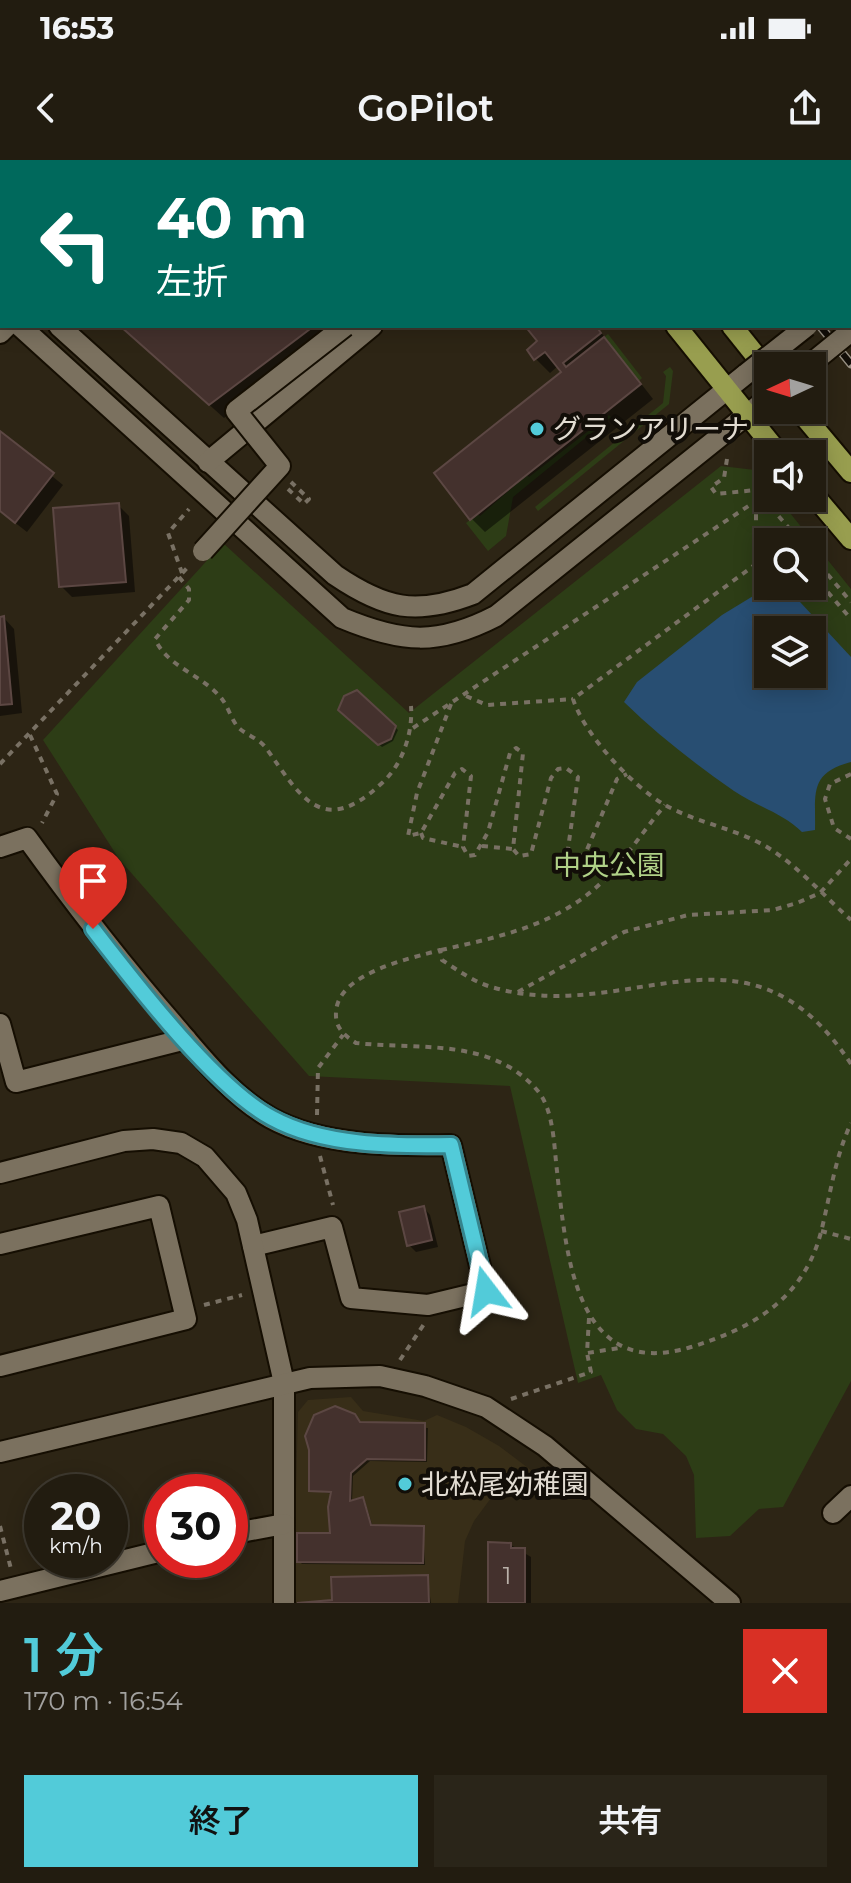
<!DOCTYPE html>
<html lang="ja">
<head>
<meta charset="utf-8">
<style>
  :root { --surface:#221c10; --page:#2a2519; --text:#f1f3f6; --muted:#a2a19f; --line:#3f3a30; --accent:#52cbd9 }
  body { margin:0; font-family:Montserrat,"Noto Sans JP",sans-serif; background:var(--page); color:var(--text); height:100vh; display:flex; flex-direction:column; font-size:30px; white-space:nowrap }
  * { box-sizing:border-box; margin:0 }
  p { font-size:26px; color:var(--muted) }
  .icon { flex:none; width:44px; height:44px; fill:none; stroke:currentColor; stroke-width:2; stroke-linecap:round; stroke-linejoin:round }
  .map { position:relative; height:1443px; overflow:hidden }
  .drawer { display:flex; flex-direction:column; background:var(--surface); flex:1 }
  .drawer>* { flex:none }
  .hud { position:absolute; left:0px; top:0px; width:852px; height:168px; box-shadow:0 4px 20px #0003,0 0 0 2px var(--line); background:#00695c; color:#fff; overflow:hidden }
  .needle { width:52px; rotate:266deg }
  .buttons { position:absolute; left:754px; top:192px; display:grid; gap:16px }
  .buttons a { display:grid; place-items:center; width:72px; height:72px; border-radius:0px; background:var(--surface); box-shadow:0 4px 20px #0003,0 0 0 2px var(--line); font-size:40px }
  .speed { position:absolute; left:24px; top:1314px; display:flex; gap:16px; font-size:40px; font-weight:700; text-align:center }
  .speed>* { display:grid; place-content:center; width:104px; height:104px; border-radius:50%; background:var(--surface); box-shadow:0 4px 20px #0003,0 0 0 2px var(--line); line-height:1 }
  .speed small { font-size:20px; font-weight:400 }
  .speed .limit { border:12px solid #d22; background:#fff; color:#111 }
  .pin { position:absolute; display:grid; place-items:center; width:68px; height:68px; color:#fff; margin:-82px -34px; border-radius:50% 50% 50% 0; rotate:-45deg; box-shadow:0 0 8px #0007 }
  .pin .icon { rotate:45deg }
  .me { position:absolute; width:88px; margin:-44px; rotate:346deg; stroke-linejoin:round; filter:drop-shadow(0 0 6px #0008) }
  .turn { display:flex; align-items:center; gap:28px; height:168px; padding:0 24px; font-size:36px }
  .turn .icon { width:104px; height:104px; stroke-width:2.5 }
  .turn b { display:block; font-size:56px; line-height:68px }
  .round { display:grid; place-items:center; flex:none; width:84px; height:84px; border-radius:0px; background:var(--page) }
  .headline { display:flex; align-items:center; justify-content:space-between; height:136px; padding:0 24px }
  h1 { font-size:48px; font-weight:600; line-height:60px; color:var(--accent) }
  .primary-button { display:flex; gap:16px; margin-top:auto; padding:16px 24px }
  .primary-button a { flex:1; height:92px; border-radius:0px; background:var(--accent); color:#111; font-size:32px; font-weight:600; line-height:92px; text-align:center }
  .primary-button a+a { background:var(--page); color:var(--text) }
  .status { display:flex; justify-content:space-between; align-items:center; height:56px; padding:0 40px; background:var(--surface); direction:ltr }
  .status svg { height:22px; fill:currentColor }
  header { display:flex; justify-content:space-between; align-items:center; height:104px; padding:0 24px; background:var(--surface); font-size:36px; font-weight:600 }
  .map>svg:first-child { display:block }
  .built { fill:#382e18 }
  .green { fill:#2d3d16; fill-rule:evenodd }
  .water { fill:#284e72; fill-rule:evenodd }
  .shadow { fill:#0007 }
  .building { fill:#44312d; stroke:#5c4743; stroke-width:2 }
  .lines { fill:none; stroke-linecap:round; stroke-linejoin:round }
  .major-tunnel { stroke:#484031; stroke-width:20; stroke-dasharray:20 10; stroke-linecap:butt }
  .minor-casing { stroke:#150e02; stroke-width:24 }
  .major-casing { stroke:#150e02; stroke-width:24 }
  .highway-casing { stroke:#150e02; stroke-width:28 }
  .path { stroke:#797164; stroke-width:4; stroke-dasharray:6 6; stroke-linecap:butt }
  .minor { stroke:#7b715f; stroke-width:20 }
  .major { stroke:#989e4f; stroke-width:20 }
  .highway { stroke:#acbc44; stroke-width:24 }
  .rail-casing { stroke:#989184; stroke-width:9 }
  .rail { stroke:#120e08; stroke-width:6; stroke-dasharray:18; stroke-linecap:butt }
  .minor-bridge-casing { stroke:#150e02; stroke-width:24; stroke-linecap:butt }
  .minor-bridge { stroke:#7b715f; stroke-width:20 }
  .route-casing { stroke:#35848d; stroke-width:20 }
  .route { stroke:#52cbd9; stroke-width:14 }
  .poi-dot { fill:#52cbd9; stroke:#120e08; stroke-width:3 }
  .labels { text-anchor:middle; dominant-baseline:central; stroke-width:8; stroke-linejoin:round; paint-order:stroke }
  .number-label { font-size:24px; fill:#bab1a9 }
  .poi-label { font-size:28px; fill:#e2dcd2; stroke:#120e08; text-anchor:start }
  .park-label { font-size:28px; fill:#b0d187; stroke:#120e08 }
</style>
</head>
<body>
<div class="status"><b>16:53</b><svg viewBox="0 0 49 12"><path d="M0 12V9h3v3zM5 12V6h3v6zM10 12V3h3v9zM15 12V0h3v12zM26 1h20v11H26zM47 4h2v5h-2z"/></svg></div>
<header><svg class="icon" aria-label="back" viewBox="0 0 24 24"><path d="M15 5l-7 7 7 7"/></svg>GoPilot<svg class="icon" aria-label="share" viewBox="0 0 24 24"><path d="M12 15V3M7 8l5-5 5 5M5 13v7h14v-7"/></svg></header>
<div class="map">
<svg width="851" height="1443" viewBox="0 0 851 1443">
  <rect width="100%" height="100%" fill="#2d2515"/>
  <path class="built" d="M351,1237L363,1251L424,1261L437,1255L466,1267L499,1286L536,1314L494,1334L474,1361L465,1381L458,1443H293L298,1252L308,1240Z"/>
  <g class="green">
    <path d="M608,174L642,218L639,221L604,177Z"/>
    <path d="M670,207L673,211L669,244L538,351L535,347L663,243L666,216L663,212Z"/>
    <path d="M609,255L611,257L513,337L506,376L488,391L466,363L477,354L480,356L527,315L529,317Z"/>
    <path d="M721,306L755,310L768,326V338H778L851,429V1221L783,1347L759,1349L730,1376L696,1378L694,1315L686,1296L663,1274L636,1269L617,1250L601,1215L578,1223L510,926L309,916L119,699L43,580L223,383L409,553ZM768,382H812V426H768ZM768,470H812V514H768Z"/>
  </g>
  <path class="water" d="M788,429L851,497V602C808,613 816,635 815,670L802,672C783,653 756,646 734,631C695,604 658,575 624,542L637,522L722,455L763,430ZM768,470H812V514H768Z"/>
  <g class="shadow">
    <path d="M641,0H663L660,2Z"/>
    <path d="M121,166H346L224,258Z"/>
    <path d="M528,166H596L653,239L485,372L471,358L563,213L558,206L550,213L536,199L529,191L540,182Z"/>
    <path d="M0,274L63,325L27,372L0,351Z"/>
    <path d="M118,345L129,356L135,432L72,437L61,426Z"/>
    <path d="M4,458L14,469L22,553L0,556V459Z"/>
    <path d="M356,532L398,570L393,581L382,587L341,550Z"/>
    <path d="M424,1048L430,1055L438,1087L416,1092L409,1085Z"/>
    <path d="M359,1264L428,1268L427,1302L370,1301L353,1316L352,1342L363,1339L365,1342L373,1367H423L425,1405L302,1404L299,1401L333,1375V1334L311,1330Z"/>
    <path d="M511,1385L531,1397V1443H490Z"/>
    <path d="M427,1417L431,1443H299L334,1442Z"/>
  </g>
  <g class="building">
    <path d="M199,0H296L297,2H196Z"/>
    <path d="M424,0H506L508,2H421Z"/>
    <path d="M120,166H314L209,245Z"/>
    <path d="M525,166H596L601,173L563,203L566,207L604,177L641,224L470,360L434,313L561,212L545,192L534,200L527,190L537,181Z"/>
    <path d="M0,271L54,313L15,363L0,351Z"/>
    <path d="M119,343L126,422L59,427L53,348Z"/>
    <path d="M4,456L12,544L0,545V457Z"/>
    <path d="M357,530L396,566L391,579L378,585L338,550L344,536Z"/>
    <path d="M424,1046L432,1080L407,1086L399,1052Z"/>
    <path d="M335,1246L355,1254L360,1262L425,1263V1300L367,1299L351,1313L350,1341L363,1337L371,1365L424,1366L423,1403L297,1402V1373H330L328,1347L331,1332L309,1331V1290L305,1276L314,1255Z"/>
    <path d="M488,1382L511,1383V1388H525V1443H488Z"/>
    <path d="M428,1415L429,1443H297L332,1440L331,1417Z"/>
  </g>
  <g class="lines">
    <path class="major-tunnel" d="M608,0L609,2"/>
    <defs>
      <g id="minor">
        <path d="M326,0L328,2"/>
        <path d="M593,0V2"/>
        <path d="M368,2L371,0"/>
        <path d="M690,2L693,0"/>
        <path d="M0,112L2,114"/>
        <path d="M850,131L851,130"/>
        <path d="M0,148L2,150"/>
        <path d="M20,166L342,458C402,483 438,486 496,456L768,238"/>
        <path d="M59,166L335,415C385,449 416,456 473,434L746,214"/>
        <path d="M0,173L7,166"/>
        <path d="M208,302L372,166"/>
        <path d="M0,687L27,678C74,743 122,805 174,865C203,899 232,936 271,958C322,986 394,986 451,985L486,1131L428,1145L351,1138L332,1067L253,1086"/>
        <path d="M0,864L16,922L186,879"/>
        <path d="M0,1013L124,981L153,979L181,983L205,997L236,1033L247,1060L284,1223V1443"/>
        <path d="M0,1084L159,1046L186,1159L0,1206"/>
        <path d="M0,1292L310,1218L380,1216L425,1226L486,1247L545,1286L730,1443"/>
        <path d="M833,1353L851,1336"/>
        <path d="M230,1374L284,1364"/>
        <path d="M0,1431L162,1391"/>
      </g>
      <g id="major">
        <path d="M553,0L554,2"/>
        <path d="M676,166L779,294"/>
        <path d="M732,166L768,211"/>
        <path d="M799,250L851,312"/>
        <path d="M812,333L851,379"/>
      </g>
      <g id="highway">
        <path d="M820,0L821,2"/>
        <path d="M850,40L851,41"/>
      </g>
    </defs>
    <use href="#minor" class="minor-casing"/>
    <use href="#major" class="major-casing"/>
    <use href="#highway" class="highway-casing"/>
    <g class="path">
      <path d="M727,299L724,318L711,327L716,334L756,330V404"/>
      <path d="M288,329L304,344L309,339L291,322"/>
      <path d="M812,396L851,442"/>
      <path d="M768,399L756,404L573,539C584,574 632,626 665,645C697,663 735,668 767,687C798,706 824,736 851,760"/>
      <path d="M182,413L168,373L189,349"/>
      <path d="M812,414L851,459"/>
      <path d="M179,417L189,429V440L155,479C167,507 203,515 222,539C228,547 231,558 237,566C245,575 259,578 266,588C301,637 322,679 382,623C403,604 413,572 411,546"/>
      <path d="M466,536L487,545L573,539"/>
      <path d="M451,544L417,633L408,676L421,673L455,613L462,609L471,616L463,687L468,696L475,695L488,672L510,593L516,588L523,593L513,689L519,696L531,694L551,618L558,609L566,608L578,617L568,689L569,697L576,702L586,692L617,619L627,614"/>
      <path d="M413,568L762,337L801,382"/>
      <path d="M30,575L57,634L42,663"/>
      <path d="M0,604L189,406"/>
      <path d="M851,614L830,624L825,639L834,668L851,679"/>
      <path d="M421,673L423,678L463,687"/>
      <path d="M482,686L513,689"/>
      <path d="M441,790C499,777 558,765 603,721C626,698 644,670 665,645"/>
      <path d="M518,832L624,772L688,755L773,750L797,743L820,733L851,699"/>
      <path d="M851,904C747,746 631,866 495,828C475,823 459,811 442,800L440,790C409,799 338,813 336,852C335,868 344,875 356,883C418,890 491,877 537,930C554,949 554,987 557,1011C566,1092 574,1223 691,1187C754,1168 806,1137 822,1068C831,1031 835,998 851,963"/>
      <path d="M317,955L318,908L343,875"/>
      <path d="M320,996L333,1045"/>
      <path d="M821,1071L851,1079"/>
      <path d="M204,1145L242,1135"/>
      <path d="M589,1158L587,1193L619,1188"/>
      <path d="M400,1200L424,1164"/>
      <path d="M511,1239L591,1212L587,1193"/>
      <path d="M0,1366L11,1409"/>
    </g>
    <use href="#minor" class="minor"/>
    <use href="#major" class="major"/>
    <use href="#highway" class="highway"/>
    <defs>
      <g id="rail">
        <path d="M735,0L736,2"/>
        <path d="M820,166L851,204"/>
        <path d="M842,166L851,179"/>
      </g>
    </defs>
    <use href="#rail" class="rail-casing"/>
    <use href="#rail" class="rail"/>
    <defs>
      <g id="minor-bridge">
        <path d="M808,206L851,171"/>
        <path d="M746,214L807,166"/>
        <path d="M203,391L280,306L236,251L345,166"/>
      </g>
    </defs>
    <use href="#minor-bridge" class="minor-bridge-casing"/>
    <use href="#minor-bridge" class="minor-bridge"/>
  </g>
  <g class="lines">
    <defs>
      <path id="route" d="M93,769C134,822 215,928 272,958C323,986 394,986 451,985L486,1131"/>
    </defs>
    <use href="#route" class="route-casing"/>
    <use href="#route" class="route"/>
  </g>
  <g class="poi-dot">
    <circle cx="537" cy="269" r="8"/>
    <circle cx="405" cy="1324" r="8"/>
  </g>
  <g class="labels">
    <g class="number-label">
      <text x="507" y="1415">1</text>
    </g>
    <g class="poi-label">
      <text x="553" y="269">グランアリーナ</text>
      <text x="421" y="1324">北松尾幼稚園</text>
    </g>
    <g class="park-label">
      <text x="609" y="705">中央公園</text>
    </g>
  </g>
</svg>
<div class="buttons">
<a><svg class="needle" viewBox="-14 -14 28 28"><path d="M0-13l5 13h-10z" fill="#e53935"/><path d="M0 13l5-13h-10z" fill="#a2a19f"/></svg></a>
<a><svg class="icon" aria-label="sound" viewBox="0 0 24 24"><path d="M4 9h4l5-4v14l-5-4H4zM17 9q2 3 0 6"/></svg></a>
<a><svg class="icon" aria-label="search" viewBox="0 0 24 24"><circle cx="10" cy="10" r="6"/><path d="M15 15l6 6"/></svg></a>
<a><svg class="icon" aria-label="layers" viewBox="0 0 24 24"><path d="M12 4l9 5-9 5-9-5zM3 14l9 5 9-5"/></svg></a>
</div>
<div class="speed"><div>20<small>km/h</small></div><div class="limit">30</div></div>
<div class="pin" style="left:93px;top:769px;background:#d93025"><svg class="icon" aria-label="arrive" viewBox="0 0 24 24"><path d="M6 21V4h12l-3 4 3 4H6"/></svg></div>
<svg class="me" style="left:486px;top:1131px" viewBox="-20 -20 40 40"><path d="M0-17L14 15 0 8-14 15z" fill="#52cbd9" stroke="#fff" stroke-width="4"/></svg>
<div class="hud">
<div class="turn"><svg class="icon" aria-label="left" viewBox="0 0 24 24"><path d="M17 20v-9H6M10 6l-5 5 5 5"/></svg><div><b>40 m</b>左折</div></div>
</div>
</div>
<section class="drawer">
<div class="headline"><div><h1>1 分</h1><p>170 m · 16:54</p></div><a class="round" style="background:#d93025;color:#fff"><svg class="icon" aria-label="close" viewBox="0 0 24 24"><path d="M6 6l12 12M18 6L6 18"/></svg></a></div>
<div class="primary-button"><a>終了</a><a>共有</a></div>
</section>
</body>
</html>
